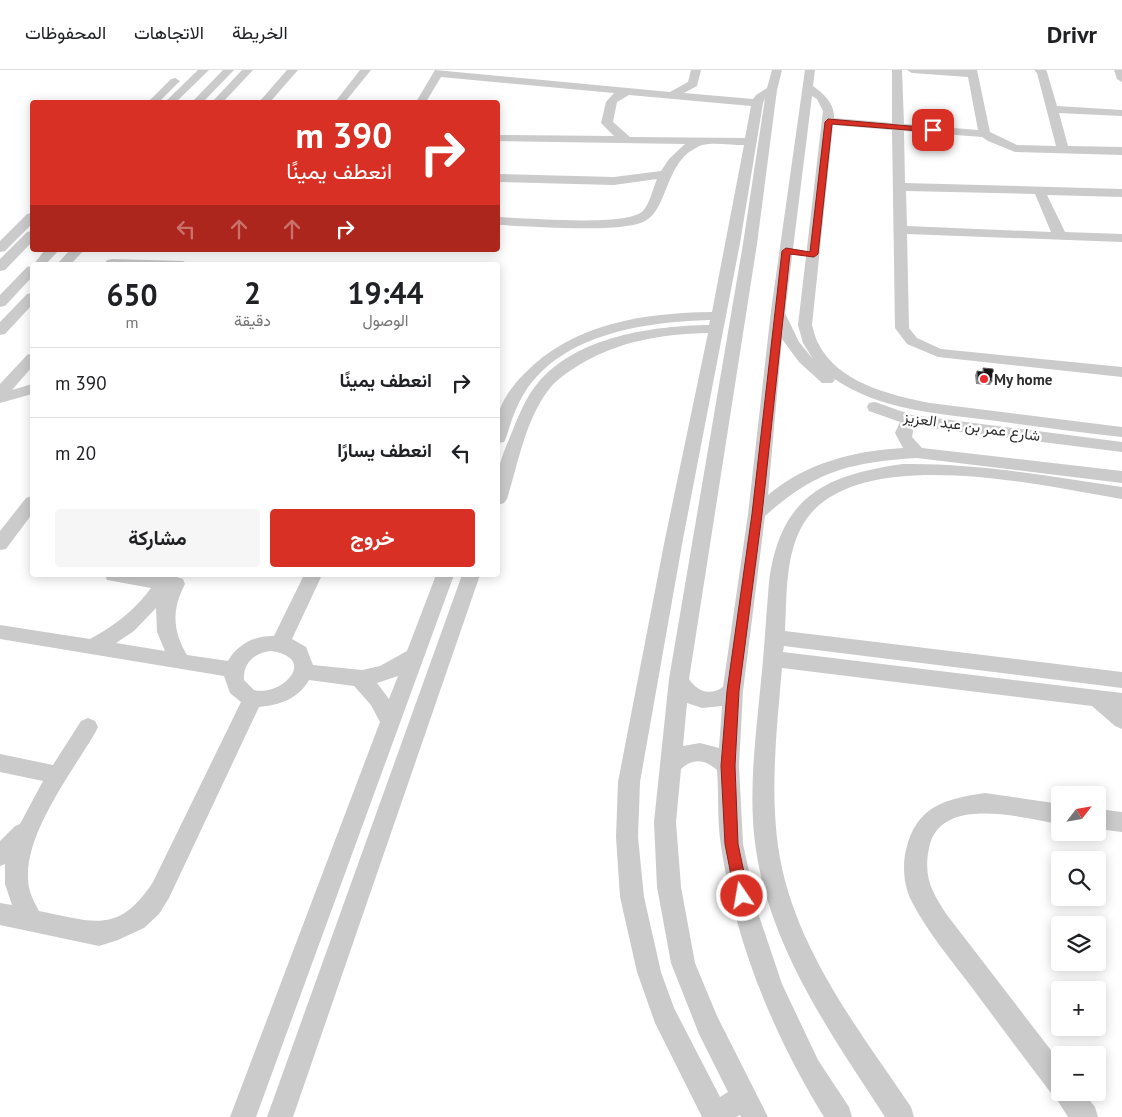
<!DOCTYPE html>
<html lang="ar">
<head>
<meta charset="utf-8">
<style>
  :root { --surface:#fff; --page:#f6f6f6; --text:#202124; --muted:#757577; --line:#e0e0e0; --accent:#d93025 }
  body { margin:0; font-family:"PT Sans",Vazirmatn,sans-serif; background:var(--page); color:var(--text); direction:rtl; height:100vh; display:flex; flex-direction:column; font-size:19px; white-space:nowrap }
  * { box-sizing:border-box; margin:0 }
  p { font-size:16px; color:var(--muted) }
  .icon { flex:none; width:28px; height:28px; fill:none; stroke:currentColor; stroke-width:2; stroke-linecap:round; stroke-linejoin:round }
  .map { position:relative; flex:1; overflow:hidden; direction:ltr }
  .panel { position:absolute; left:30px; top:192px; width:470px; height:315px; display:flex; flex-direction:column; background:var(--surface); border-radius:5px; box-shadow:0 2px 12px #0003; direction:rtl }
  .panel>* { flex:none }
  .banner { position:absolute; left:30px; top:30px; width:470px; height:152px; border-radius:5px; box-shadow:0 2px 12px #0003; direction:rtl; background:#d93025; color:#fff; overflow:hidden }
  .needle { width:32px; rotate:59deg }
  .controls { position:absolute; left:1051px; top:716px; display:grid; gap:10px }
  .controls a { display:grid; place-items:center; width:55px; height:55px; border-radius:5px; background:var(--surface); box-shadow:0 2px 12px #0003; font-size:25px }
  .pin { position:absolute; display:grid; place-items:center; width:42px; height:42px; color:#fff; margin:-21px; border-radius:10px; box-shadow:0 2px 8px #0006 }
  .me { position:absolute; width:55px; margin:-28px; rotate:348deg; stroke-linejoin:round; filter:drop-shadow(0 0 4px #0008) }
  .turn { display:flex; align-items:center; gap:18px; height:105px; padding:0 25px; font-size:22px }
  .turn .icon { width:65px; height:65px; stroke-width:2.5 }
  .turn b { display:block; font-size:35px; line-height:42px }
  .lanes { display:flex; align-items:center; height:48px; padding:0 25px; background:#0003; justify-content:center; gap:25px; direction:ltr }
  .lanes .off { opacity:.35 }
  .eta { display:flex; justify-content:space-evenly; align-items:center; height:85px; text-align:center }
  .eta b { font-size:30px; font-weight:700; line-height:35px }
  .primary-button { display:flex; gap:10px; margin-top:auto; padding:10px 25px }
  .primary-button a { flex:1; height:58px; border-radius:5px; background:var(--accent); color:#fff; font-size:20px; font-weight:700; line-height:58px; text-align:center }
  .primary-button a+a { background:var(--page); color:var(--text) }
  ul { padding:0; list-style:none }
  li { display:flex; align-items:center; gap:15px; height:70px; padding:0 25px; border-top:1px solid var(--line) }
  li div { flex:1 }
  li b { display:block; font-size:19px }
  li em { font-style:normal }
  header { display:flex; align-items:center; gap:30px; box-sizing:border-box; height:70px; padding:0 25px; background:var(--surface); border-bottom:1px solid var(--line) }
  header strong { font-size:24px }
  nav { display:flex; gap:28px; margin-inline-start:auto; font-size:18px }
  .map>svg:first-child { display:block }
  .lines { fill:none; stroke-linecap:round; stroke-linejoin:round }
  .minor { fill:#cbcbcb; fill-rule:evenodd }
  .wall { fill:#8a8a8a }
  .building { fill:#151515; stroke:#5b5b5b }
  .route { fill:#d93025; stroke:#8d1f18 }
  .poi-dot { fill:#eb2a30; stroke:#fff; stroke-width:2 }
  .labels { text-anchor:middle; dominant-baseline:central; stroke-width:5; stroke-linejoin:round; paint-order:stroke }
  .poi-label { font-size:15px; font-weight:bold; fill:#2e2e2e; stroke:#fff; text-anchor:start }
  .street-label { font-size:15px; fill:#2e2e2e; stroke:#fff }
</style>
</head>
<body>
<header>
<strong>Drivr</strong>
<nav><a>الخريطة</a><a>الاتجاهات</a><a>المحفوظات</a></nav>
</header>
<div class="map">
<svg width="1122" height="1047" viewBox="0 0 1122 1047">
  <rect width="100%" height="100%" fill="#fff"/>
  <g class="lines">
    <g class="minor">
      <path d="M198,0H209L176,32H165Z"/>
      <path d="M223,0H234L203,32H192Z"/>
      <path d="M242,0H253L223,32H212Z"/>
      <path d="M287,0H298L270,32H259Z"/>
      <path d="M360,0H371L345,32H335Z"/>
      <path d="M435,0L670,22L688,12L691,0H701L697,16L684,23L753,29L756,25L767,18L772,0H782L777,20L757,174L689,609C698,622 710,626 723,617L748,444L771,241L805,0H815L813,16C824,24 835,34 834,48L892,53V0H902L904,54L978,60L968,7L912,3L907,0H977L990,62L1017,75L1056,76L1037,3L1034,0H1046L1047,2L1057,36L1122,40V46L1059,43L1068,76L1122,77V85L1015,82L988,71L982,67L904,61L905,113L1122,119V127L1047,125L1065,162L1122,164V172L907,164L909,258L917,268L941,279L1122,297V307L938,287L907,274L895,258L892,60L833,55L812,255C814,261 815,268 818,273C838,313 890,325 930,333L1122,357V367C1080,362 1039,357 997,351C942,344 880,341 833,308L835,310L832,313H822L799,292L782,269L768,425C806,393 853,381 903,378L895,363L900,352L869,341L867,337L869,333L875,332L912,345L1122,372V382L914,356L912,367L922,378L1122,401V413L917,388C851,392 815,401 765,446L743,621L739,696L743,774L758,843L782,914L818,990L849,1037L852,1047H824C773,964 735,872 721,776C717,751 719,725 717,700C705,689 693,688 681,699L676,752L681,817L695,893L717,946L768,1047H741L740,1045L736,1047H702L655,953L637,902L620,827L616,767L618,712L665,469L708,263C662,264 619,271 579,295C568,302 555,310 547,322C525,352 518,394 507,429L504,433L498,435C498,425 496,414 498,404C500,389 508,372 514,357C520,342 527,326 537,314C576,266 653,256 709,255L710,250C646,252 563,263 525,322C516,336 511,352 506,368L504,372L498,373C498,365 496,354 498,346C501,331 513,315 524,304C573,253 644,243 712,242L744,75C731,75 715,72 702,75C698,76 693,80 689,82C665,101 666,140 645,151C622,164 529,156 498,155V147C525,148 627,157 643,141C650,133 653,118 657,109L614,115L498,112V104L614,107L661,101L669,89L685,74L498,71V65L614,66L601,53L606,32L614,23L441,7L426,32H416ZM629,25L751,36L745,68L630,67L613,52L617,32ZM812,26L817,29L823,41L798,255L803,273L813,289L799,272L785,243ZM765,28L743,174L669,609L654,752L657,817L671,893L699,964L728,1022L720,1027L674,938L661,902L644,827L638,767L640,712L683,469L740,173L763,33ZM906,121L1035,124L1051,162L907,156ZM687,633L702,638L722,636L719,678L700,673L683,676Z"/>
      <path d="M1114,0H1122V12L1117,9Z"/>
      <path d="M175,8L180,11L159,32H148L171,9Z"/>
      <path d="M32,143V154L5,181L0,182V171L27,144Z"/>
      <path d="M32,161V172L5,200L0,201V189L27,162Z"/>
      <path d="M45,180H59L45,195H32V207L5,236L0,237V225L27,197L32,196Z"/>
      <path d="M70,180H84L70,195H56Z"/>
      <path d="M112,189L183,191L190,195H107L105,193L107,190Z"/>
      <path d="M32,223V235L5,264L0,265V252L27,224Z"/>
      <path d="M32,283V297L12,320L32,314V324L0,333V314L27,285Z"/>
      <path d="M903,394C977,393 1049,406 1122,417V429C1044,416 844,368 800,460C785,491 787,527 785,561L1122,602V618L784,576L783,582L1122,623V659L1115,656L1092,636L782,598C777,656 770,717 778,776C792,875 857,957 911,1037L914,1047H885C831,964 771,880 756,780C748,728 755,673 760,621C764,585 766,548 769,512C780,427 824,405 903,394Z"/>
      <path d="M32,426V444L6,479L0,480V461L26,428Z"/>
      <path d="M105,505H178L177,507L183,509L185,514C172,539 172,560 187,585L228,591C237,575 255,565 274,566L304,505H322L292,569L306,577L313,595L362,600L380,596L407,581L436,505H454L256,1047H230L380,652L371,635L354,616L309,610C298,629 280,635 259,637L169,828L159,844L144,858L118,870L99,876L0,855V833L12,835L5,814V794L0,796V771L15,756L20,754L43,711L0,702V684L53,695L81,651L88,648L95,651L98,657L95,663C72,702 26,762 28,808C28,820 33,830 39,841C92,851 118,866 153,812L241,632L230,623L224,606L0,569V555L90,569C114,556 135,540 151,518L107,510ZM156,538L157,562L165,581L116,573L134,561ZM271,581C319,588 282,627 254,620L244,610C243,593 254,583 271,581ZM398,606L389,629L377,613Z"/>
      <path d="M462,505H480L293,1047H267Z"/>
      <path d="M985,723L1060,734V754C1022,748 940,724 929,778C923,807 932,822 947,845L1060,992V1022H1083L1095,1037L1098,1047H1068L1054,1025L1051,1023C1025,989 999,954 973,919C952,891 928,863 912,832C904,817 902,796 906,780C916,736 945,729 985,723Z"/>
      <path d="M1098,739L1122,742V762L1098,759Z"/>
    </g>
  </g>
  <path class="wall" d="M983,298L994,308L993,312H992L990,315L976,314L975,305L977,301L982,302Z"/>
  <path class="building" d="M983,298L993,299L994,308H991L992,311L978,310L977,301L984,302Z"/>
  <path class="route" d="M828,49L933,58L937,60L933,62L832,54L818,184L814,187L790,184L762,444L739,621L735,696L738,774L749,826L747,831L742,833L737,831L735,826L725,774L721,696L727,621L752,444L782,181L786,178L810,182L825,52Z"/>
  <circle class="poi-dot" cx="984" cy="309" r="5"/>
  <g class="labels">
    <g class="poi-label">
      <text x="994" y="309">My home</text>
    </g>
    <g class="street-label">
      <text transform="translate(972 356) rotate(8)">شارع عمر بن عبد العزيز</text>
    </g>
  </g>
</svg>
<div class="controls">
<a><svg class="needle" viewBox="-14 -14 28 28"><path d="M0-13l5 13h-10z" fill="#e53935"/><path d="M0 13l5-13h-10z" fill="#757577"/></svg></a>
<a><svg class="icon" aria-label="search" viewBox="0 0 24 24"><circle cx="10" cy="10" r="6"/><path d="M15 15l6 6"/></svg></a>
<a><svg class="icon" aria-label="layers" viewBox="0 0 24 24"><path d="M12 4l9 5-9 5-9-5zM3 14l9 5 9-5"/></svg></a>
<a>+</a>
<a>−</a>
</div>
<div class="pin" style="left:933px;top:60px;background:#d93025"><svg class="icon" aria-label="arrive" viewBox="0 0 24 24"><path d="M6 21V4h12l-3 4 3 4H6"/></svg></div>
<svg class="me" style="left:742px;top:826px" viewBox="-20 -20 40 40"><circle r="17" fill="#d93025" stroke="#fff" stroke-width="3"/><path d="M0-11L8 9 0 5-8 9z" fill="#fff"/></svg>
<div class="banner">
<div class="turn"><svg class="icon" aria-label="right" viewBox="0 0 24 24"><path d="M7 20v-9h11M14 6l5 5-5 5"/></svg><div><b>390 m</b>انعطف يمينًا</div></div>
<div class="lanes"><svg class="icon off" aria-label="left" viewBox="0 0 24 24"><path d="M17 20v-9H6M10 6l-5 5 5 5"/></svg><svg class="icon off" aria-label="ahead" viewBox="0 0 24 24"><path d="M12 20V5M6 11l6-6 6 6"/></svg><svg class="icon off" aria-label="ahead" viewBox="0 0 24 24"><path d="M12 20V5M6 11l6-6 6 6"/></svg><svg class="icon" aria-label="right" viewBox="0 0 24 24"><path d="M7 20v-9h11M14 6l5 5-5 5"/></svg></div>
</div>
<section class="panel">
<div class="eta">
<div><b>19:44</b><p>الوصول</p></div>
<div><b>2</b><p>دقيقة</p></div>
<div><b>650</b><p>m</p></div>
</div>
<ul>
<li><svg class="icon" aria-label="right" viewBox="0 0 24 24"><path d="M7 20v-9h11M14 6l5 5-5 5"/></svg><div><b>انعطف يمينًا</b></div><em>390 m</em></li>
<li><svg class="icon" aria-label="left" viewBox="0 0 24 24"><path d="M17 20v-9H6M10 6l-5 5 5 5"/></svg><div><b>انعطف يسارًا</b></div><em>20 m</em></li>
</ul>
<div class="primary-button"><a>خروج</a><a>مشاركة</a></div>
</section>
</div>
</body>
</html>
